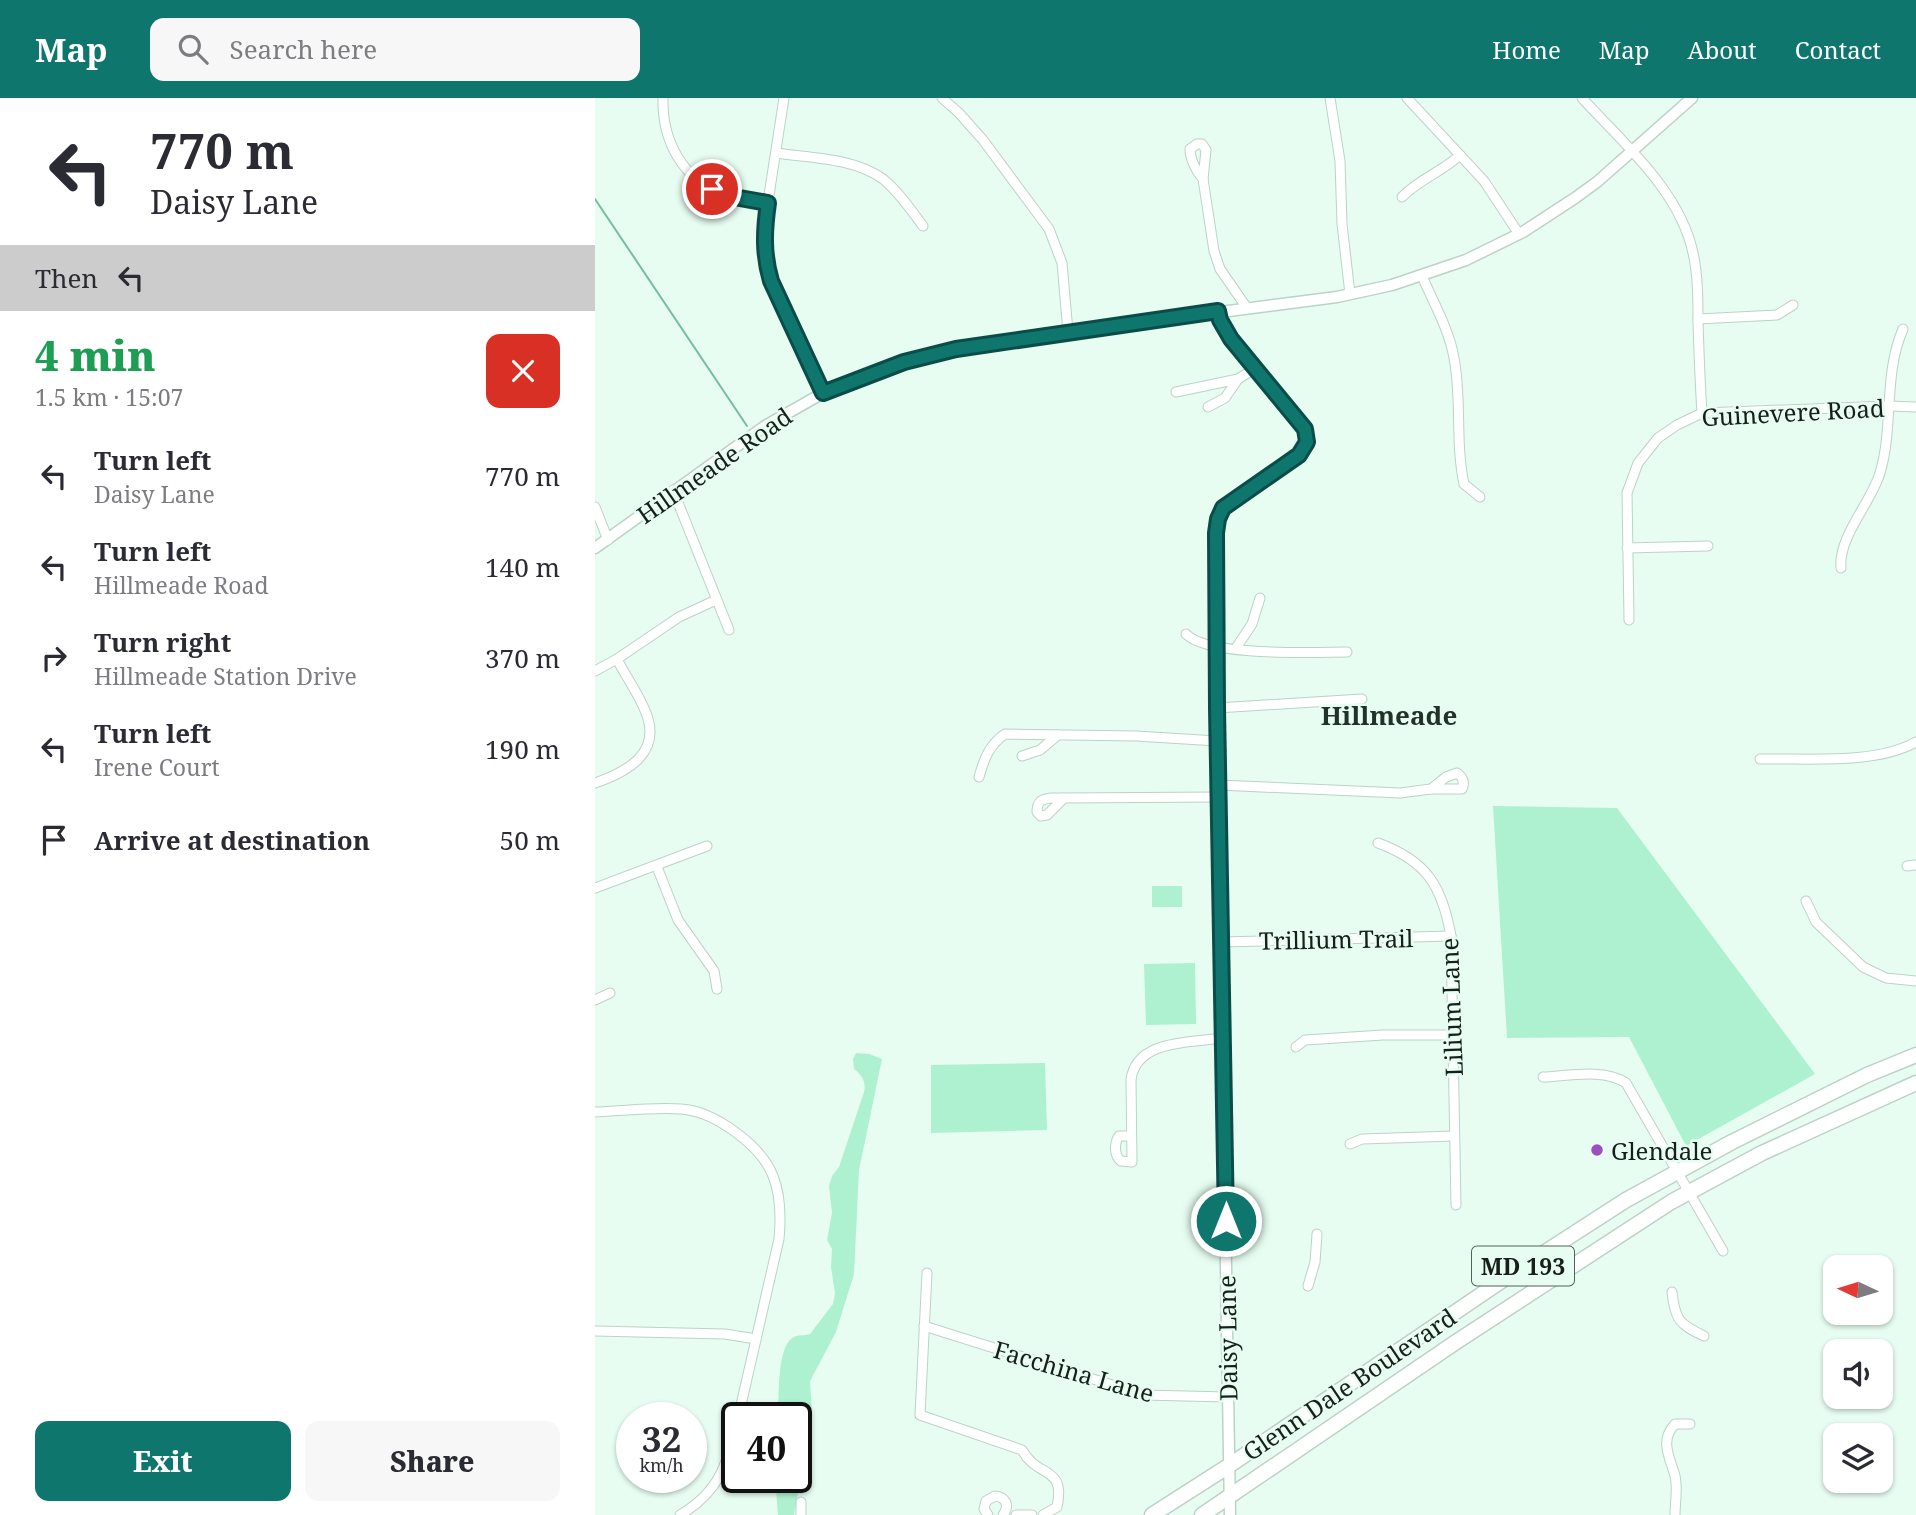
<!DOCTYPE html>
<html lang="en">
<head>
<meta charset="utf-8">
<style>
  :root { --surface:#fff; --page:#f7f7f7; --text:#2b2b33; --muted:#7c7c81; --accent:#0f766e }
  body { margin:0; font-family:"Noto Serif",serif; background:var(--page); color:var(--text); height:100vh; display:flex; flex-direction:column; font-size:26px; white-space:nowrap }
  * { box-sizing:border-box; margin:0 }
  p { font-size:23px; color:var(--muted) }
  .icon { flex:none; width:38px; height:38px; fill:none; stroke:currentColor; stroke-width:2; stroke-linecap:round; stroke-linejoin:round }
  .map { position:relative; flex:1; overflow:hidden }
  .sheet { display:flex; flex-direction:column; background:var(--surface); width:595px }
  .sheet>* { flex:none }
  .guide { background:#fff; color:var(--text); overflow:hidden }
  .needle { width:46px; rotate:274deg }
  .tools { position:absolute; left:1228px; top:1157px; display:grid; gap:14px }
  .tools a { display:grid; place-items:center; width:70px; height:70px; border-radius:14px; background:var(--surface); box-shadow:0 2px 5px #0004; font-size:35px }
  .speed { position:absolute; left:21px; top:1304px; display:flex; gap:14px; font-size:35px; font-weight:700; text-align:center }
  .speed>* { display:grid; place-content:center; width:91px; height:91px; border-radius:50%; background:var(--surface); box-shadow:0 2px 5px #0004; line-height:1 }
  .speed small { font-size:18px; font-weight:400 }
  .speed .limit { border:4px solid #111; border-radius:10px; background:#fff; color:#111 }
  .pin { position:absolute; display:grid; place-items:center; width:60px; height:60px; color:#fff; margin:-30px; border:4px solid #fff; border-radius:50%; box-shadow:0 2px 7px #0007 }
  .me { position:absolute; width:77px; margin:-38px; rotate:0deg; stroke-linejoin:round; filter:drop-shadow(0 0 5px #0008) }
  .turn { display:flex; align-items:center; gap:24px; height:147px; padding:0 35px; font-size:32px }
  .turn .icon { width:91px; height:91px; stroke-width:2.5 }
  .turn b { display:block; font-size:49px; line-height:60px }
  .then { display:flex; align-items:center; height:66px; padding:0 35px; background:#0003; gap:14px; font-size:26px }
  .round { display:grid; place-items:center; flex:none; width:74px; height:74px; border-radius:14px; background:var(--page) }
  .headline { display:flex; align-items:center; justify-content:space-between; height:119px; padding:0 35px }
  h1 { font-size:42px; font-weight:800; line-height:52px; color:#1e9e55 }
  .primary-button { display:flex; gap:14px; margin-top:auto; padding:14px 35px }
  .primary-button a { flex:1; height:80px; border-radius:14px; background:var(--accent); color:#fff; font-size:28px; font-weight:800; line-height:80px; text-align:center }
  .primary-button a+a { background:var(--page); color:var(--text) }
  ul { padding:0; list-style:none }
  li { display:flex; align-items:center; gap:21px; height:91px; padding:0 35px }
  li div { flex:1 }
  li b { display:block; font-size:26px }
  li em { font-style:normal }
  header { display:flex; align-items:center; gap:42px; box-sizing:border-box; height:98px; padding:0 35px; background:var(--accent); color:#fff }
  header strong { font-size:33px }
  nav { display:flex; gap:38px; margin-inline-start:auto; font-size:24px }
  .search { width:490px; height:63px; background:var(--page); display:flex; align-items:center; gap:18px; box-sizing:border-box; padding:0 24px; border-radius:14px; color:var(--muted); font-size:26px }
  main { display:flex; flex:1; min-height:0 }
  .map>svg:first-child { display:block }
  .green { fill:#aef1d0 }
  .lines { fill:none; stroke-linecap:round; stroke-linejoin:round }
  .stream { stroke:#76be9c; stroke-width:2 }
  .minor-casing { stroke:#bdd2c7; stroke-width:11 }
  .tertiary-casing { stroke:#bdd2c7; stroke-width:13 }
  .primary-casing { stroke:#bdd2c7; stroke-width:17 }
  .minor { stroke:#fff; stroke-width:9 }
  .tertiary { stroke:#fff; stroke-width:10 }
  .primary { stroke:#fff; stroke-width:14 }
  .route-casing { stroke:#0a4d48; stroke-width:18 }
  .route { stroke:#0f766e; stroke-width:12 }
  .poi-dot { fill:#9b50c2; stroke:#e7fdf1; stroke-width:2.5 }
  .labels { text-anchor:middle; dominant-baseline:central; stroke-width:5; stroke-linejoin:round; paint-order:stroke }
  .shield { fill:#e7fdf1; stroke:#55625b; stroke-width:2 }
  .shield-label { font-size:23px; font-weight:bold; fill:#171f1b }
  .street-label { font-size:24px; fill:#171f1b; stroke:#e7fdf1 }
  .poi-label { font-size:24px; fill:#171f1b; stroke:#e7fdf1; text-anchor:start }
  .neighbourhood-label { font-size:26px; font-weight:bold; fill:#21322a; stroke:#e7fdf1 }
</style>
</head>
<body>
<header>
<strong>Map</strong>
<div class="search"><svg class="icon" aria-label="search" viewBox="0 0 24 24"><circle cx="10" cy="10" r="6"/><path d="M15 15l6 6"/></svg>Search here</div>
<nav><a>Home</a><a>Map</a><a>About</a><a>Contact</a></nav>
</header>
<main>
<section class="sheet">
<div class="guide">
<div class="turn"><svg class="icon" aria-label="left" viewBox="0 0 24 24"><path d="M17 20v-9H6M10 6l-5 5 5 5"/></svg><div><b>770 m</b>Daisy Lane</div></div>
<div class="then">Then<svg class="icon" aria-label="left" viewBox="0 0 24 24"><path d="M17 20v-9H6M10 6l-5 5 5 5"/></svg></div>
</div>
<div class="headline"><div><h1>4 min</h1><p>1.5 km · 15:07</p></div><a class="round" style="background:#d93025;color:#fff"><svg class="icon" aria-label="close" viewBox="0 0 24 24"><path d="M6 6l12 12M18 6L6 18"/></svg></a></div>
<ul>
<li><svg class="icon" aria-label="left" viewBox="0 0 24 24"><path d="M17 20v-9H6M10 6l-5 5 5 5"/></svg><div><b>Turn left</b><p>Daisy Lane</p></div><em>770 m</em></li>
<li><svg class="icon" aria-label="left" viewBox="0 0 24 24"><path d="M17 20v-9H6M10 6l-5 5 5 5"/></svg><div><b>Turn left</b><p>Hillmeade Road</p></div><em>140 m</em></li>
<li><svg class="icon" aria-label="right" viewBox="0 0 24 24"><path d="M7 20v-9h11M14 6l5 5-5 5"/></svg><div><b>Turn right</b><p>Hillmeade Station Drive</p></div><em>370 m</em></li>
<li><svg class="icon" aria-label="left" viewBox="0 0 24 24"><path d="M17 20v-9H6M10 6l-5 5 5 5"/></svg><div><b>Turn left</b><p>Irene Court</p></div><em>190 m</em></li>
<li><svg class="icon" aria-label="arrive" viewBox="0 0 24 24"><path d="M6 21V4h12l-3 4 3 4H6"/></svg><div><b>Arrive at destination</b></div><em>50 m</em></li>
</ul>
<div class="primary-button"><a>Exit</a><a>Share</a></div>
</section>
<div class="map">
<svg width="1321" height="1417" viewBox="0 0 1321 1417">
  <rect width="100%" height="100%" fill="#e7fdf1"/>
  <g class="green">
    <path d="M898,708L1022,710L1220,976L1091,1048L1034,939L912,940Z"/>
    <rect x="557" y="788" width="30" height="21"/>
    <path d="M600,865L601,926L551,927L549,866Z"/>
    <path d="M261,955L274,956L287,961L264,1072L259,1176L241,1234L215,1283L217,1316L214,1338L199,1417H183L180,1379H201V1320L183,1319C184,1301 182,1255 195,1242C202,1235 207,1239 215,1236L238,1206L240,1195L236,1169L237,1151L232,1142L237,1115L234,1088L237,1078L244,1069L269,994C271,984 268,978 259,971L258,961Z"/>
    <path d="M450,965L452,1032L336,1035V967Z"/>
  </g>
  <g class="lines">
    <path class="stream" d="M0,101L152,328"/>
    <defs>
      <g id="minor">
        <path d="M68,0C67,42 87,82 129,96C143,101 158,102 172,105"/>
        <path d="M189,0L170,123L169,154L176,183L228,295"/>
        <path d="M347,0L364,15L388,42L454,131L467,165L473,234"/>
        <path d="M735,0L745,63L747,126L755,196"/>
        <path d="M812,0L889,83L924,136"/>
        <path d="M987,0C1028,45 1085,93 1098,155C1103,177 1103,202 1103,224C1104,255 1105,285 1107,315"/>
        <path d="M602,46H607L611,52L608,81C601,73 595,61 595,51Z"/>
        <path d="M181,55C216,60 260,60 288,81C304,94 316,112 328,128"/>
        <path d="M608,81L619,153L625,171L652,210"/>
        <path d="M807,99C824,81 847,74 865,57"/>
        <path d="M827,178C838,204 854,231 859,260C867,301 860,344 869,386L885,399"/>
        <path d="M1103,221L1182,217L1198,207"/>
        <path d="M581,294L643,281L659,271"/>
        <path d="M613,309L630,300L643,281"/>
        <path d="M78,392L134,532"/>
        <path d="M0,409L13,442"/>
        <path d="M1032,450L1113,448"/>
        <path d="M1246,470C1243,439 1276,405 1285,375C1299,328 1288,277 1308,231"/>
        <path d="M1034,522L1032,395L1043,365L1063,340L1082,327L1107,315L1294,308L1321,309"/>
        <path d="M591,536C613,559 719,554 752,554"/>
        <path d="M641,550L657,526L665,500"/>
        <path d="M0,573L22,561L84,519L121,502"/>
        <path d="M622,610L767,601"/>
        <path d="M427,658L445,652L463,637"/>
        <path d="M1165,661C1212,660 1280,667 1321,644"/>
        <path d="M862,675C868,679 870,685 867,691H836L851,679Z"/>
        <path d="M384,679C389,661 394,647 410,636L541,638L622,643"/>
        <path d="M0,685C32,674 67,655 51,615C44,596 31,579 22,561"/>
        <path d="M623,687L805,695L836,691"/>
        <path d="M456,700H469L452,717L446,718L442,714C442,704 446,701 456,700Z"/>
        <path d="M469,700L624,699"/>
        <path d="M783,745C832,763 847,788 856,838L861,1107"/>
        <path d="M1312,768L1321,767"/>
        <path d="M62,769L83,822L119,873L122,891"/>
        <path d="M0,790L112,748"/>
        <path d="M1211,803L1221,824L1268,869L1291,880L1321,883"/>
        <path d="M626,844L856,838"/>
        <path d="M0,902L15,895"/>
        <path d="M701,949L710,942L788,937H859"/>
        <path d="M948,979C973,978 1009,970 1031,985L1128,1153"/>
        <path d="M0,1014C28,1013 58,1009 86,1011C119,1013 166,1047 178,1078C186,1098 186,1120 184,1141L143,1320"/>
        <path d="M536,1038H524C519,1045 519,1058 526,1063L537,1064L536,982C541,941 596,945 627,940"/>
        <path d="M755,1046L767,1041L859,1038"/>
        <path d="M332,1175L325,1317L427,1352C443,1381 471,1367 462,1409L448,1417"/>
        <path d="M713,1188L720,1164L722,1136"/>
        <path d="M1077,1194C1080,1222 1084,1226 1109,1238"/>
        <path d="M329,1228L549,1297L632,1299"/>
        <path d="M0,1233L130,1236L161,1241"/>
        <path d="M85,1417C124,1394 132,1367 142,1325"/>
        <path d="M206,1417V1404"/>
        <path d="M393,1417L389,1411L391,1403L400,1398C411,1399 415,1408 408,1417"/>
        <path d="M421,1417H437"/>
        <path d="M1080,1417C1080,1405 1083,1390 1080,1378C1075,1359 1064,1343 1080,1326H1095"/>
      </g>
      <g id="tertiary">
        <path d="M623,213L625,222L636,241L659,271L701,317L712,337V344L704,357L628,410L623,421L621,435L622,610L635,1417"/>
        <path d="M0,450L170,328L228,295L309,264L361,251L416,241L742,199L797,187L871,162L928,134L980,100L1002,84L1097,0"/>
      </g>
      <g id="primary">
        <path d="M557,1417L632,1369L921,1173L1031,1102L1137,1044L1272,977L1321,957"/>
        <path d="M607,1417L861,1244L1076,1104L1167,1055L1321,985"/>
      </g>
    </defs>
    <use href="#minor" class="minor-casing"/>
    <use href="#tertiary" class="tertiary-casing"/>
    <use href="#primary" class="primary-casing"/>
    <use href="#minor" class="minor"/>
    <use href="#tertiary" class="tertiary"/>
    <use href="#primary" class="primary"/>
  </g>
  <g class="lines">
    <defs>
      <path id="route" d="M117,91L139,99L173,105C169,133 168,156 176,183L228,295L309,264L361,251L623,213L625,222L636,241L710,331L712,344L704,357L628,410L623,421L621,435L622,610L631,1123"/>
    </defs>
    <use href="#route" class="route-casing"/>
    <use href="#route" class="route"/>
  </g>
  <circle class="poi-dot" cx="1002" cy="1052" r="7"/>
  <g class="labels">
    <rect class="shield" x="877" y="1148.5" width="102" height="39" rx="5"/>
    <g class="shield-label">
      <text x="928" y="1168">MD 193</text>
    </g>
    <g class="street-label">
      <text transform="translate(1198 314) rotate(-3)">Guinevere Road</text>
      <text transform="translate(119 367) rotate(-35)">Hillmeade Road</text>
      <text transform="translate(741 841) rotate(-1)">Trillium Trail</text>
      <text transform="translate(856 909) rotate(-92)">Lilium Lane</text>
      <text transform="translate(632 1240) rotate(-91)">Daisy Lane</text>
      <text transform="translate(479 1273) rotate(16)">Facchina Lane</text>
      <text transform="translate(754 1286) rotate(-34)">Glenn Dale Boulevard</text>
    </g>
    <g class="poi-label">
      <text x="1016" y="1052">Glendale</text>
    </g>
    <g class="neighbourhood-label">
      <text x="794" y="617">Hillmeade</text>
    </g>
  </g>
</svg>
<div class="tools">
<a><svg class="needle" viewBox="-14 -14 28 28"><path d="M0-13l5 13h-10z" fill="#e53935"/><path d="M0 13l5-13h-10z" fill="#7c7c81"/></svg></a>
<a><svg class="icon" aria-label="sound" viewBox="0 0 24 24"><path d="M4 9h4l5-4v14l-5-4H4zM17 9q2 3 0 6"/></svg></a>
<a><svg class="icon" aria-label="layers" viewBox="0 0 24 24"><path d="M12 4l9 5-9 5-9-5zM3 14l9 5 9-5"/></svg></a>
</div>
<div class="speed"><div>32<small>km/h</small></div><div class="limit">40</div></div>
<div class="pin" style="left:117px;top:91px;background:#d93025"><svg class="icon" aria-label="arrive" viewBox="0 0 24 24"><path d="M6 21V4h12l-3 4 3 4H6"/></svg></div>
<svg class="me" style="left:631px;top:1123px" viewBox="-20 -20 40 40"><circle r="17" fill="#0f766e" stroke="#fff" stroke-width="3"/><path d="M0-11L8 9 0 5-8 9z" fill="#fff"/></svg>
</div>
</main>
</body>
</html>
